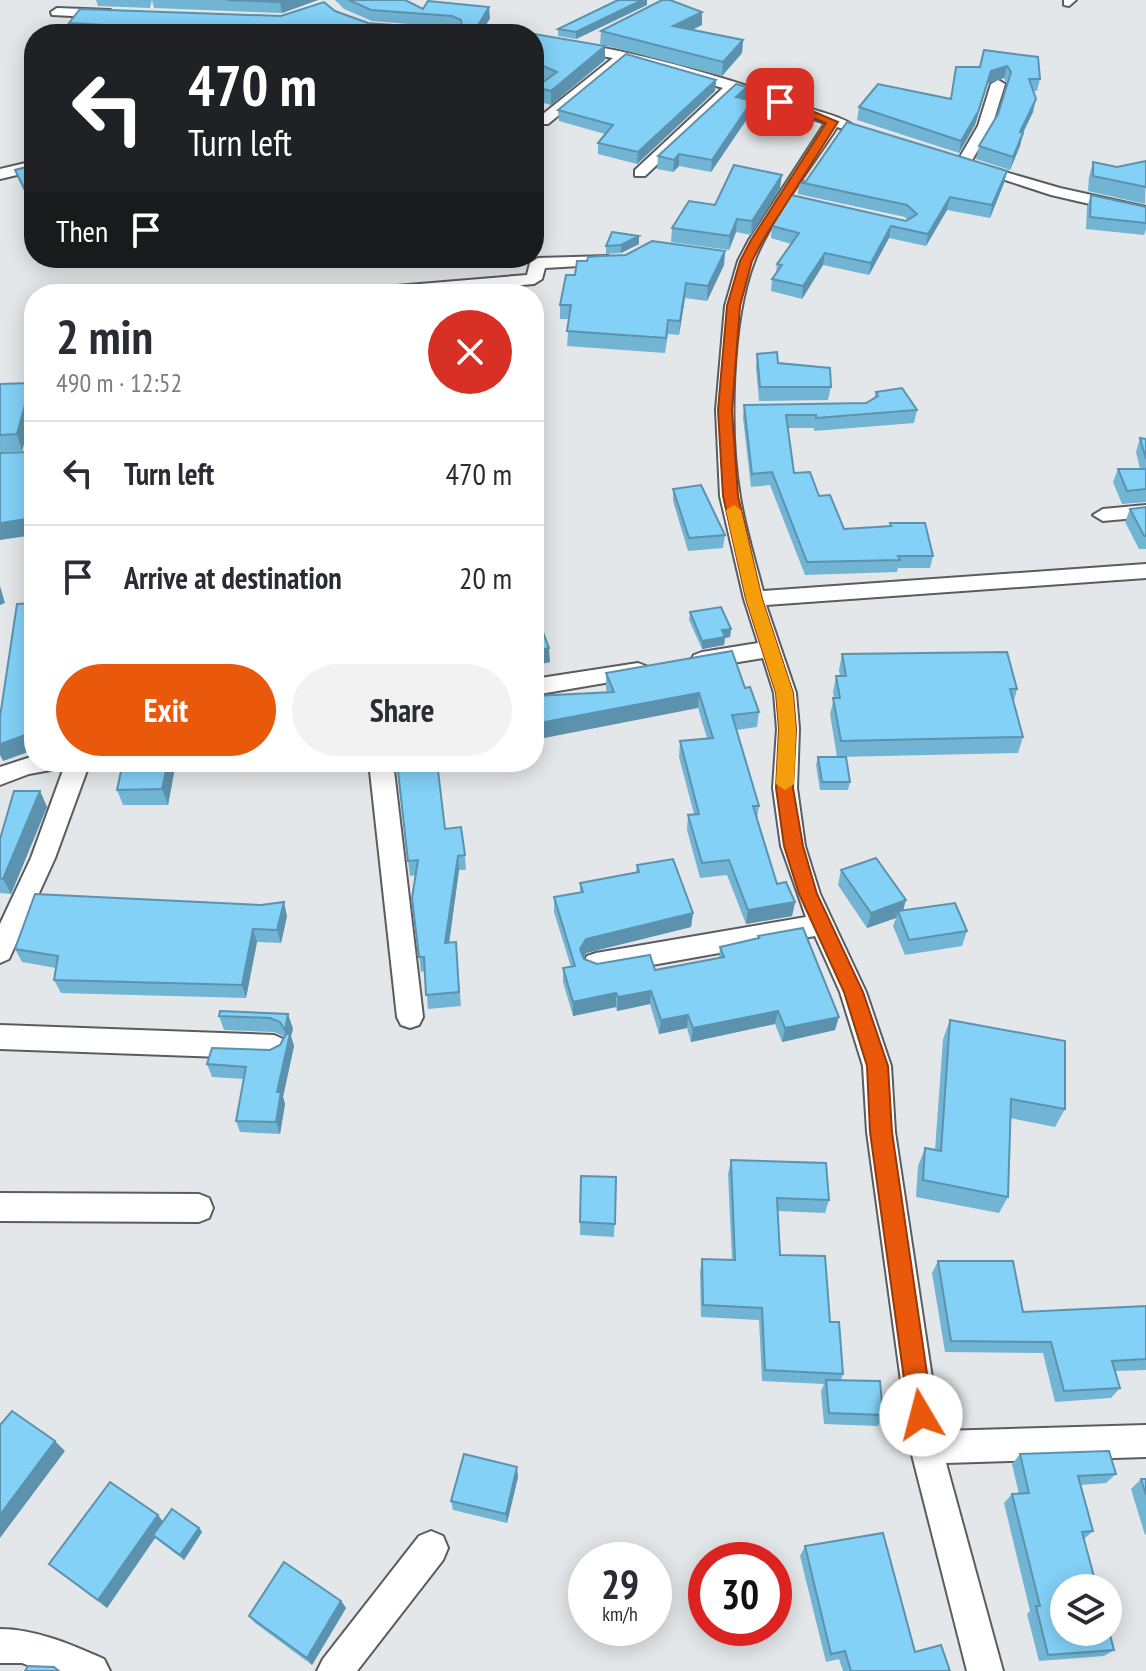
<!DOCTYPE html>
<html lang="en">
<head>
<meta charset="utf-8">
<style>
  :root { --surface:#fff; --page:#f2f2f3; --text:#2b2b33; --muted:#7c7c81; --line:#e1e1e2; --accent:#ea580c }
  body { margin:0; font-family:"PT Sans Narrow",sans-serif; background:var(--page); color:var(--text); height:100vh; display:flex; flex-direction:column; font-size:30px; white-space:nowrap }
  * { box-sizing:border-box; margin:0 }
  p { font-size:26px; color:var(--muted) }
  .icon { flex:none; width:44px; height:44px; fill:none; stroke:currentColor; stroke-width:2; stroke-linecap:round; stroke-linejoin:round }
  .map { position:relative; flex:1; overflow:hidden }
  .sheet { position:absolute; left:24px; top:284px; width:520px; height:488px; display:flex; flex-direction:column; background:var(--surface); border-radius:32px; box-shadow:0 4px 20px #0003 }
  .sheet>* { flex:none }
  .banner { position:absolute; left:24px; top:24px; width:520px; height:244px; border-radius:32px; box-shadow:0 4px 20px #0003; background:#202124; color:#fff; overflow:hidden }
  .fabs { position:absolute; left:1050px; top:1574px; display:grid; gap:16px }
  .fabs a { display:grid; place-items:center; width:72px; height:72px; border-radius:50%; background:var(--surface); box-shadow:0 4px 20px #0003; font-size:40px }
  .speed { position:absolute; left:568px; top:1542px; display:flex; gap:16px; font-size:40px; font-weight:700; text-align:center }
  .speed>* { display:grid; place-content:center; width:104px; height:104px; border-radius:50%; background:var(--surface); box-shadow:0 4px 20px #0003; line-height:1 }
  .speed small { font-size:20px; font-weight:400 }
  .speed .limit { border:12px solid #d22; background:#fff; color:#111 }
  .pin { position:absolute; display:grid; place-items:center; width:68px; height:68px; color:#fff; margin:-34px; border-radius:16px; box-shadow:0 4px 12px #0006 }
  .me { position:absolute; width:88px; margin:-44px; rotate:352deg; stroke-linejoin:round; filter:drop-shadow(0 0 6px #0008) }
  .turn { display:flex; align-items:center; gap:28px; height:168px; padding:0 32px; font-size:36px }
  .turn .icon { width:104px; height:104px; stroke-width:2.5 }
  .turn b { display:block; font-size:56px; line-height:68px }
  .then { display:flex; align-items:center; height:76px; padding:0 32px; background:#0003; gap:16px; font-size:30px }
  .round { display:grid; place-items:center; flex:none; width:84px; height:84px; border-radius:42px; background:var(--page) }
  .head { display:flex; align-items:center; justify-content:space-between; height:136px; padding:0 32px }
  h1 { font-size:48px; font-weight:700; line-height:60px }
  .action { display:flex; gap:16px; margin-top:auto; padding:16px 32px }
  .action a { flex:1; height:92px; border-radius:48px; background:var(--accent); color:#fff; font-size:32px; font-weight:700; line-height:92px; text-align:center }
  .action a+a { background:var(--page); color:var(--text) }
  ul { padding:0; list-style:none }
  li { display:flex; align-items:center; gap:24px; height:104px; padding:0 32px; border-top:2px solid var(--line) }
  li div { flex:1 }
  li b { display:block; font-size:30px }
  li em { font-style:normal }
  .map>svg:first-child { display:block }
  .lines { fill:none; stroke-linecap:round; stroke-linejoin:round }
  .street-casing { stroke:#5a5d5f; stroke-width:4 }
  .street { fill:#fff; fill-rule:evenodd }
  .wall { fill:#71b4d4 }
  .shaded-wall { fill:#5c92ad }
  .building { fill:#83d1f7; stroke:#5c92ad; stroke-width:2 }
  .route { fill:#ea580c; stroke:#983908; stroke-width:2 }
  .slow { fill:#f59e0b }
</style>
</head>
<body>
<div class="map">
<svg width="1146" height="1671" viewBox="0 0 1146 1671">
  <rect width="100%" height="100%" fill="#e4e7e9"/>
  <g class="lines">
    <defs>
      <g id="street">
        <path d="M1064,0H1076L1069,6L1064,5Z"/>
        <path d="M57,8L110,10L116,14L110,18L52,15L51,12Z"/>
        <path d="M534,36C628,49 720,74 809,108C823,113 843,117 854,126L847,130L837,127C812,166 769,221 754,262C731,322 729,433 740,497C745,528 755,560 763,591L1146,564V578L766,605L796,693L799,729L797,788L805,846L820,894L866,992L891,1066L895,1132L940,1431L1146,1425V1457L946,1463L1003,1671H967L910,1447L867,1132L863,1066L840,992L815,936L596,975L587,972L583,964L587,956L596,953L806,917L781,846L773,788L777,729L774,693L763,658L702,668L694,665L691,660L694,655L702,652L758,643L744,599L720,496L716,410L725,306L738,261L749,240L825,123L735,91L645,176H635V170L723,88L626,60L548,124H538V118L613,58L534,44Z"/>
        <path d="M998,80L1005,84L992,126L971,162L1060,188L1146,207V217L1051,195L959,165L957,162L978,126L991,84Z"/>
        <path d="M34,161V171L0,179V169Z"/>
        <path d="M608,256L616,261L614,264L545,268L542,279L534,284L418,294H352L360,289L527,275L530,263L538,258Z"/>
        <path d="M1146,505V517L1103,521L1093,515L1103,509Z"/>
        <path d="M638,663L646,666L649,671L646,676L534,695V679Z"/>
        <path d="M34,756V762H66L62,768L29,774L0,785V767Z"/>
        <path d="M66,762H90L55,858L9,959L0,963V924L31,858Z"/>
        <path d="M369,762H393L423,1017L419,1025L410,1028L401,1025L397,1017Z"/>
        <path d="M0,1025L274,1035L283,1039L287,1047L283,1055L274,1059L0,1049Z"/>
        <path d="M0,1193L199,1194L209,1198L213,1208L209,1218L199,1222L0,1221Z"/>
        <path d="M431,1531L443,1536L448,1548L443,1560L357,1671H317L323,1659L419,1536Z"/>
        <path d="M0,1629C36,1629 72,1645 104,1659L110,1671H43L22,1663H0Z"/>
      </g>
    </defs>
    <use href="#street" class="street-casing"/>
    <use href="#street" class="street"/>
  </g>
  <g class="wall">
    <path d="M96,0H318L282,13L154,8L152,0L150,8L98,6Z"/>
    <path d="M335,0H405L423,9L490,18L481,34H72L69,23L281,16L335,11L368,23L407,26H433L372,21L344,9Z"/>
    <path d="M647,5L576,39L558,36V29Z"/>
    <path d="M702,25L692,30L743,40L742,53L722,76L600,44L601,31Z"/>
    <path d="M534,34L605,60L551,105L537,101L536,87L545,80L534,75Z"/>
    <path d="M984,50L1040,79L1037,91H1033V112L1023,133L1020,146L1010,170L976,159L979,146L998,114L1007,84L1004,78L988,83L975,125L959,153L857,120L859,107L950,99L980,67Z"/>
    <path d="M716,80L715,91L637,164L598,154V143L605,134L559,121L558,110Z"/>
    <path d="M745,99L752,101L751,113L711,172L679,166L673,172L657,169L658,156Z"/>
    <path d="M34,130V152L31,148L28,136Z"/>
    <path d="M1146,161L1145,204L1088,191L1089,177L1093,162L1117,167Z"/>
    <path d="M34,165V211L18,178L15,170Z"/>
    <path d="M1007,171L1004,183L990,218L947,210L926,246L889,238L869,275L823,265L802,299L771,291L772,279L776,273L777,264L791,244L771,238L772,226L907,220L905,217L798,194L799,182Z"/>
    <path d="M780,188L751,235L736,232L729,250L671,242L672,228L715,205Z"/>
    <path d="M1091,195L1146,207V229L1144,235L1086,229L1087,207Z"/>
    <path d="M639,236V244L621,253L606,254V246Z"/>
    <path d="M725,251L724,265L707,301L685,298L679,335L668,334L665,353L567,346L569,319H560V305L575,275L587,261Z"/>
    <path d="M757,354L831,387L828,400L759,401L756,368Z"/>
    <path d="M0,384L34,392V408L22,451L0,452Z"/>
    <path d="M876,392L917,410L914,423L814,431V428H788L794,473L819,496L844,529L890,526V523L933,556L930,568H898L897,572L805,575L770,485L751,487L743,418L744,405L866,403L874,398Z"/>
    <path d="M1140,438L1146,439V502L1122,504L1113,482L1118,469H1140L1136,452Z"/>
    <path d="M673,489L725,535L723,548L688,551L673,501Z"/>
    <path d="M1146,507V549H1139L1125,522L1130,509Z"/>
    <path d="M690,612L731,629L730,637L725,638L724,645L702,649L689,620Z"/>
    <path d="M842,654L1017,689L1014,701L1023,737L1018,753L837,757L830,714L834,698L833,692L836,676H840L839,670Z"/>
    <path d="M606,673L745,688L759,712L757,727L736,730L759,806L757,819L777,884L795,902L792,916L746,924L727,875L700,878L687,830L688,815L694,814L679,757L680,741L707,738L698,708L607,692L606,689Z"/>
    <path d="M818,757L850,782L848,790H820L816,765Z"/>
    <path d="M176,762L168,805H123L117,790Z"/>
    <path d="M40,791L47,807L11,894L0,893V839Z"/>
    <path d="M445,829L465,855L466,870H459L449,943L456,942L461,1006L428,1009L425,971L421,972L412,898L415,875L410,876L408,861Z"/>
    <path d="M637,865L693,913L691,927L586,953L584,957V959L597,964L655,970L719,958L720,947L758,938V936L835,1030L782,1042L775,1024L691,1042L687,1028L659,1034L650,1004L617,1011L616,1007L573,1016L563,982V968L571,967L554,912V897L580,892V883L636,872Z"/>
    <path d="M841,870L903,910L967,931L962,946L905,955L893,926L896,918L867,928L838,885Z"/>
    <path d="M287,916L281,943L257,942L246,998L61,993L54,980L56,968L22,962L15,949Z"/>
    <path d="M288,1014L293,1029L291,1036L294,1046L283,1097L285,1104L280,1134L240,1132L236,1121L244,1079L212,1077L207,1064L270,1050L280,1045L285,1037L274,1032L224,1030L219,1016Z"/>
    <path d="M950,1020L1065,1109L1055,1127L1010,1118L1008,1197L999,1213L916,1197L918,1166L925,1148L935,1150L943,1039Z"/>
    <path d="M731,1160L829,1200L825,1213L777,1211L780,1255L830,1322L843,1374L841,1380L883,1415L878,1426L824,1424L821,1391L824,1384L762,1381L759,1320L701,1317L700,1272L702,1259L732,1260L728,1174Z"/>
    <path d="M581,1176L616,1177L614,1237L580,1235Z"/>
    <path d="M938,1261L1023,1312L1146,1306V1370L1115,1371L1120,1388L1111,1398L1055,1402L1043,1353L945,1352L932,1273Z"/>
    <path d="M1020,1454L1116,1474L1106,1483L1081,1485L1093,1531L1084,1539L1114,1650L1104,1656L1039,1661L1027,1614L1030,1611L1004,1503L1012,1494H1019L1012,1464Z"/>
    <path d="M518,1477L507,1523L453,1510L451,1501Z"/>
    <path d="M1141,1479H1146V1534L1145,1535L1131,1489Z"/>
    <path d="M163,1521L199,1528L202,1532L184,1560L155,1538L107,1608L49,1564Z"/>
    <path d="M805,1546L915,1652L950,1671H843L839,1659L826,1662L800,1556Z"/>
    <path d="M341,1601L346,1608L312,1665L255,1623L249,1616Z"/>
  </g>
  <g class="shaded-wall">
    <path d="M286,0H318L282,13L280,2Z"/>
    <path d="M642,0H647V5L576,39V32Z"/>
    <path d="M489,7L490,18L481,34H473Z"/>
    <path d="M702,12V25L672,39L673,26Z"/>
    <path d="M743,40L742,53L722,76L723,62Z"/>
    <path d="M605,46V60L551,105V91Z"/>
    <path d="M1007,66L1004,78L988,83L975,125L959,153L961,141L991,71Z"/>
    <path d="M716,80L715,91L637,164L638,152Z"/>
    <path d="M747,87L746,99L736,97Z"/>
    <path d="M1036,99L1033,112L1017,145L1020,132Z"/>
    <path d="M752,101L751,113L711,172L712,160Z"/>
    <path d="M1023,133L1020,146L1010,170L1013,157Z"/>
    <path d="M679,154V166L673,172L674,160Z"/>
    <path d="M1007,171L1004,183L990,218L992,205Z"/>
    <path d="M782,175L780,188L751,235L752,221Z"/>
    <path d="M950,197L947,210L926,246L928,234Z"/>
    <path d="M737,219L736,232L729,250L730,236Z"/>
    <path d="M891,226L889,238L869,275L871,263Z"/>
    <path d="M639,236V244L621,253V245Z"/>
    <path d="M725,251L724,265L707,301L708,286Z"/>
    <path d="M825,253L823,265L802,299L803,286Z"/>
    <path d="M58,258H76L60,265Z"/>
    <path d="M686,283L685,298L679,335L680,321Z"/>
    <path d="M31,383L34,392V408L22,451L17,434Z"/>
    <path d="M34,518V535L0,540V523Z"/>
    <path d="M0,586L5,603L0,605Z"/>
    <path d="M731,629L730,637L725,638L724,645L702,649V641L722,630Z"/>
    <path d="M549,648L550,662L534,666V651Z"/>
    <path d="M699,693L698,708L534,740V724Z"/>
    <path d="M34,732V750L3,761L0,755V744Z"/>
    <path d="M168,762H176L168,805L162,789Z"/>
    <path d="M40,791L47,807L11,894L3,879Z"/>
    <path d="M458,856L459,870L447,958L445,943Z"/>
    <path d="M906,900L902,915L898,911L896,918L867,928L871,913Z"/>
    <path d="M284,902L287,916L281,943L277,930Z"/>
    <path d="M795,902L792,916L746,924L748,910Z"/>
    <path d="M693,913L691,927L586,953L580,963V949L586,939Z"/>
    <path d="M253,929L257,942L246,998L242,985Z"/>
    <path d="M651,991L650,1004L617,1011L618,997Z"/>
    <path d="M616,993V1007L573,1016V1002Z"/>
    <path d="M778,1011L775,1024L691,1042L693,1028Z"/>
    <path d="M288,1014L293,1029L291,1036L294,1046L283,1097L285,1104L280,1134L276,1122L277,1092L288,1042L285,1030Z"/>
    <path d="M688,1015L687,1028L659,1034L661,1020Z"/>
    <path d="M839,1017L835,1030L782,1042L785,1028Z"/>
    <path d="M55,1441L65,1451L0,1538V1515Z"/>
    <path d="M517,1467L518,1477L507,1523L506,1514Z"/>
    <path d="M158,1515L165,1524L153,1535L155,1538L107,1608L98,1600Z"/>
    <path d="M199,1528L202,1532L184,1560L180,1555Z"/>
    <path d="M341,1601L346,1608L312,1665L307,1658Z"/>
  </g>
  <g class="building">
    <path d="M227,0H286L280,2Z"/>
    <path d="M349,0H405L423,9L428,1L489,7L473,34H133L143,27L69,23L80,9L281,16L324,2L335,11L368,23L407,26L462,25L461,20L452,16L371,10Z"/>
    <path d="M618,0H642L576,32L558,29Z"/>
    <path d="M662,0H670L702,12L673,26L743,40L723,62L601,31Z"/>
    <path d="M521,29L534,34H509Z"/>
    <path d="M534,34L605,46L551,91L536,87L557,72L534,62Z"/>
    <path d="M984,50L1038,57L1040,79H1029L1036,99L1020,132L1023,133L1013,157L979,146L998,114L1011,72L1007,66L991,71L978,112L961,141L859,107L878,84L951,99L956,67H980Z"/>
    <path d="M626,54L716,80L638,152L598,143L613,125L558,110Z"/>
    <path d="M736,84L747,87L736,97L752,101L712,160L679,154L674,160L658,156Z"/>
    <path d="M847,122L1007,171L992,205L950,197L928,234L891,226L871,263L825,253L803,286L772,279L782,265L777,264L799,233L772,226L791,195L906,221L917,214L907,205L799,182L806,181Z"/>
    <path d="M34,130V144L28,136Z"/>
    <path d="M1146,161V187L1093,176V162L1117,167Z"/>
    <path d="M34,165V208L15,170Z"/>
    <path d="M734,165L782,175L752,221L737,219L730,236L672,228L689,201L715,205Z"/>
    <path d="M1091,195L1146,207V223L1090,217Z"/>
    <path d="M612,232L639,236L621,245L606,246Z"/>
    <path d="M652,241L725,251L708,286L686,283L680,321L668,320L666,338L567,331L571,305H560L566,275H575L577,261H587L588,257L600,256L626,255Z"/>
    <path d="M777,352L778,363L830,368L831,387H760L757,354Z"/>
    <path d="M31,383L17,434L0,435V384Z"/>
    <path d="M902,388L917,410L816,418V415H786L794,473L810,472L819,496L830,495L844,529L891,526L890,523H925L933,556H898L900,560L807,562L772,472L752,474L744,405L866,403L878,396L876,392Z"/>
    <path d="M1140,438L1146,439V459Z"/>
    <path d="M27,452V459L32,458L34,518L0,523V453Z"/>
    <path d="M1118,469H1146V489L1127,491Z"/>
    <path d="M701,485L725,535L689,538L673,489Z"/>
    <path d="M1146,507V536H1144L1130,509Z"/>
    <path d="M34,603V732L0,744V717L17,604Z"/>
    <path d="M721,607L731,629L722,630L725,637L702,641L690,612Z"/>
    <path d="M538,619L549,648L534,651V620Z"/>
    <path d="M732,651L745,688L750,687L759,712L732,715L759,806H753L777,884L786,882L795,902L748,910L729,860L702,863L688,815L699,814L680,741L713,738L699,693L534,724V696L614,692L606,673Z"/>
    <path d="M1007,652L1017,689H1010L1023,737L841,741L833,698H840L836,676H846L842,654Z"/>
    <path d="M818,757H846L850,782H822Z"/>
    <path d="M123,762H168L162,789L117,790Z"/>
    <path d="M397,762H437L445,829L461,827L465,855L458,856L445,943L456,942L459,992L426,995L424,957H419L412,898L418,860L408,861Z"/>
    <path d="M14,791H40L3,879L0,878V839Z"/>
    <path d="M876,858L906,900L871,913L841,870Z"/>
    <path d="M673,859L693,913L586,939L580,949L584,959L597,964L650,955L655,970L724,957L720,947L759,938L758,936L803,928L839,1017L785,1028L778,1011L693,1028L688,1015L661,1020L651,991L618,997L616,993L573,1002L563,968L575,966L554,897L583,892L580,883L639,872L637,865Z"/>
    <path d="M35,894L261,905L284,902L277,930L253,929L242,985L54,980L58,956L15,949Z"/>
    <path d="M955,903L967,931L909,940L898,911Z"/>
    <path d="M220,1011L288,1014L285,1030L280,1022L270,1018L219,1016Z"/>
    <path d="M950,1020L1065,1041V1109L1011,1099L1008,1197L923,1180L925,1148L941,1151Z"/>
    <path d="M286,1034H290L277,1092H281L276,1122L236,1121L246,1067L207,1064L212,1048L270,1050L280,1045Z"/>
    <path d="M731,1160L826,1163L829,1200L777,1198L780,1255L825,1256L830,1322H839L843,1374L765,1370L762,1308L703,1305L702,1259L735,1260Z"/>
    <path d="M581,1176L616,1177L615,1224L580,1222Z"/>
    <path d="M938,1261H1013L1023,1312L1146,1306V1359L1112,1361L1120,1388L1064,1391L1051,1342L951,1341Z"/>
    <path d="M826,1380L880,1381L883,1415L829,1413Z"/>
    <path d="M12,1411L55,1441L0,1515V1425Z"/>
    <path d="M1109,1451L1116,1474L1078,1476L1093,1531L1082,1532L1097,1588H1064V1632H1108V1627L1114,1650L1048,1655L1036,1606H1040L1012,1494L1029,1493L1020,1454Z"/>
    <path d="M464,1454L517,1467L506,1514L451,1501Z"/>
    <path d="M1141,1479H1146V1495Z"/>
    <path d="M110,1482L158,1515L98,1600L49,1564Z"/>
    <path d="M172,1509L199,1528L180,1555L153,1535Z"/>
    <path d="M883,1533L915,1652L941,1645L950,1671H851L845,1651L831,1654L805,1546Z"/>
    <path d="M284,1562L341,1601L307,1658L249,1616Z"/>
    <path d="M28,1666L54,1667L59,1671H25Z"/>
  </g>
  <path class="route" d="M777,99H784L838,122L763,240L752,261L740,306L732,410L738,496L762,599L793,693L796,729L793,788L803,846L817,894L863,992L888,1066L892,1132L933,1415L930,1424L921,1427L912,1424L909,1415L870,1132L867,1066L844,992L799,894L784,846L776,788L779,729L776,693L746,599L723,496L718,410L727,306L740,261L751,240L826,123L777,104Z"/>
  <path class="slow" d="M734,505L741,510L762,599L793,693L796,729L794,784L785,790L776,784L779,729L776,693L746,599L726,510Z"/>
</svg>
<div class="fabs">
<a><svg class="icon" aria-label="layers" viewBox="0 0 24 24"><path d="M12 4l9 5-9 5-9-5zM3 14l9 5 9-5"/></svg></a>
</div>
<div class="speed"><div>29<small>km/h</small></div><div class="limit">30</div></div>
<div class="pin" style="left:780px;top:102px;background:#d93025"><svg class="icon" aria-label="arrive" viewBox="0 0 24 24"><path d="M6 21V4h12l-3 4 3 4H6"/></svg></div>
<svg class="me" style="left:921px;top:1415px" viewBox="-20 -20 40 40"><circle r="19" fill="#fff"/><path d="M0-13L10 11 0 6-10 11z" fill="#ea580c"/></svg>
<div class="banner">
<div class="turn"><svg class="icon" aria-label="left" viewBox="0 0 24 24"><path d="M17 20v-9H6M10 6l-5 5 5 5"/></svg><div><b>470 m</b>Turn left</div></div>
<div class="then">Then<svg class="icon" aria-label="arrive" viewBox="0 0 24 24"><path d="M6 21V4h12l-3 4 3 4H6"/></svg></div>
</div>
<section class="sheet">
<div class="head"><div><h1>2 min</h1><p>490 m · 12:52</p></div><a class="round" style="background:#d93025;color:#fff"><svg class="icon" aria-label="close" viewBox="0 0 24 24"><path d="M6 6l12 12M18 6L6 18"/></svg></a></div>
<ul>
<li><svg class="icon" aria-label="left" viewBox="0 0 24 24"><path d="M17 20v-9H6M10 6l-5 5 5 5"/></svg><div><b>Turn left</b></div><em>470 m</em></li>
<li><svg class="icon" aria-label="arrive" viewBox="0 0 24 24"><path d="M6 21V4h12l-3 4 3 4H6"/></svg><div><b>Arrive at destination</b></div><em>20 m</em></li>
</ul>
<div class="action"><a>Exit</a><a>Share</a></div>
</section>
</div>
</body>
</html>
